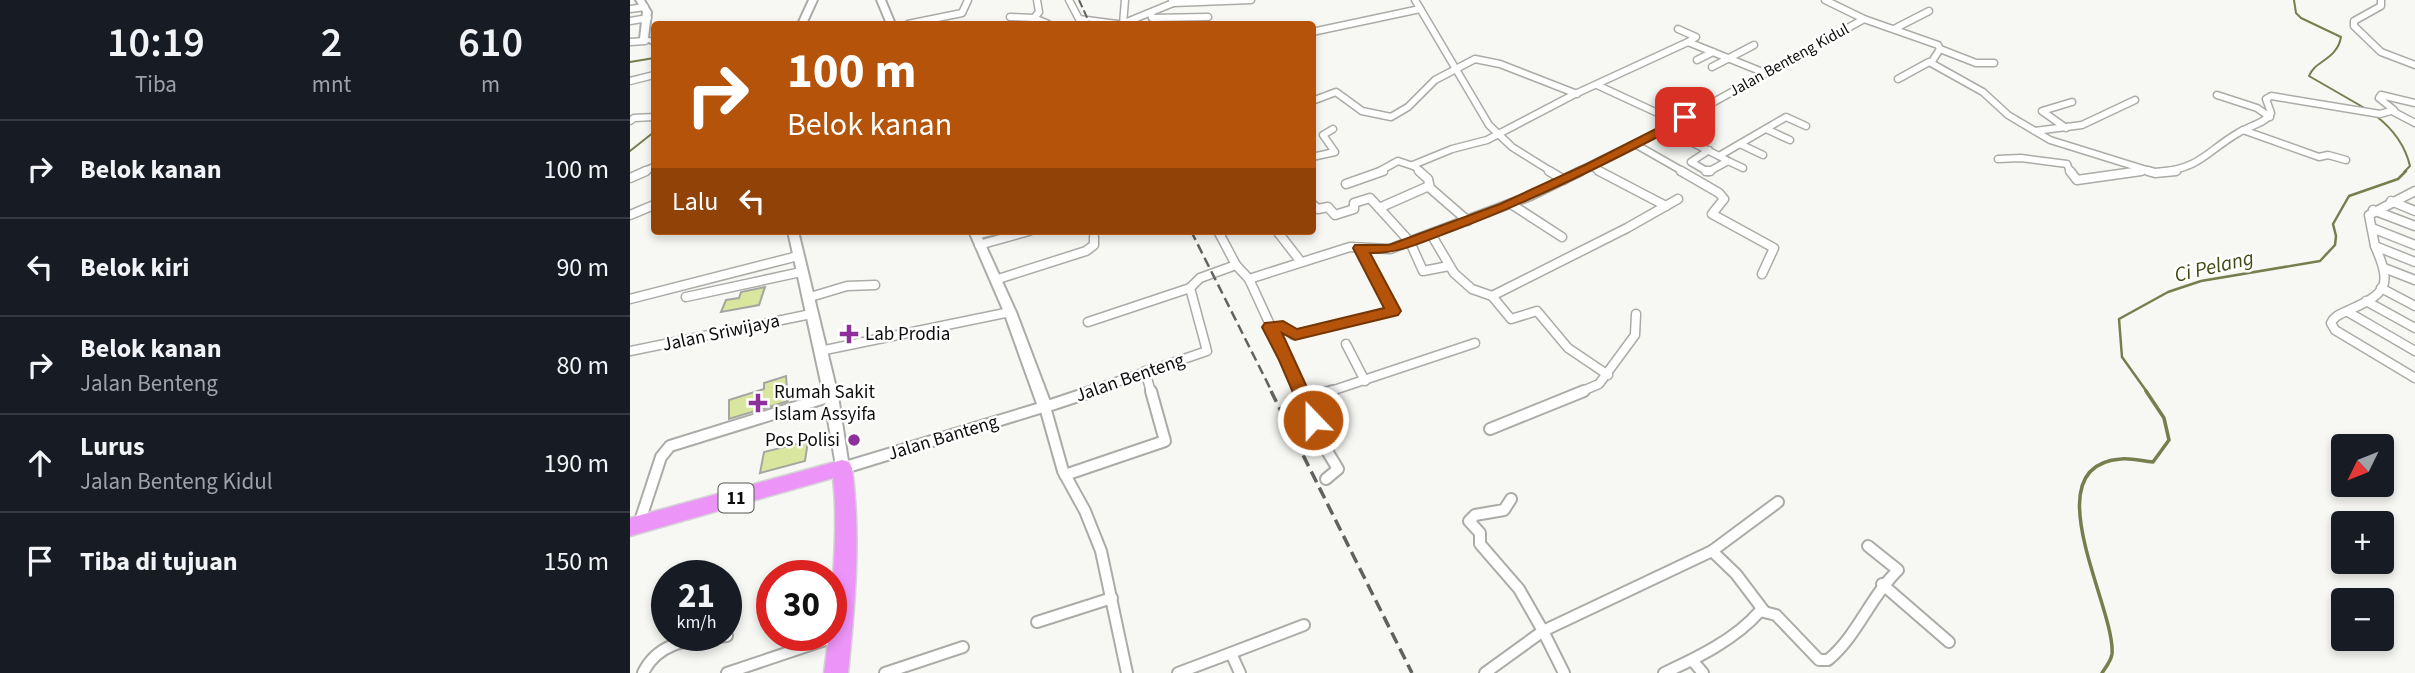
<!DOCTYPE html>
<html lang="id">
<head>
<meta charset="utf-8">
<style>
  :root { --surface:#171b24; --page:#20242c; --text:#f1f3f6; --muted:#9ea1a6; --line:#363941 }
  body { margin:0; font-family:"Source Sans 3",sans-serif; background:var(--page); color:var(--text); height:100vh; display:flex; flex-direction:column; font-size:26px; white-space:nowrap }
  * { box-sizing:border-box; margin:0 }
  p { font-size:23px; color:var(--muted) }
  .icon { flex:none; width:38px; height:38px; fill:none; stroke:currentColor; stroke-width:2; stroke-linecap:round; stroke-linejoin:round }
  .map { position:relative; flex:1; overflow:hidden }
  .sheet { display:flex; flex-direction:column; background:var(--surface); width:630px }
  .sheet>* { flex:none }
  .guide { position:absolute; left:21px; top:21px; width:665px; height:214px; border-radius:7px; box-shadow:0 4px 10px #0003; background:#b45309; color:#fff; overflow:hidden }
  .needle { width:46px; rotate:227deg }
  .buttons { position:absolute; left:1701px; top:434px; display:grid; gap:14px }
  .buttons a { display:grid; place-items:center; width:63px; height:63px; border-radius:7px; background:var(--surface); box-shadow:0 4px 10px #0003; font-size:35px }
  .speed { position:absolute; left:21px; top:560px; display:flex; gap:14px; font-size:35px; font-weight:700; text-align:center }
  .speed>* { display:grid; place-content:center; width:91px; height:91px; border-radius:50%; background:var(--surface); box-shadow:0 4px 10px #0003; line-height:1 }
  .speed small { font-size:18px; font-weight:400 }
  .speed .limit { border:10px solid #d22; background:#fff; color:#111 }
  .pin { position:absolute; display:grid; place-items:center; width:60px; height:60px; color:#fff; margin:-30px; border-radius:14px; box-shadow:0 4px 10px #0006 }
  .me { position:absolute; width:77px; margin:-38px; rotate:338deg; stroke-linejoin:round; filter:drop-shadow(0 0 5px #0008) }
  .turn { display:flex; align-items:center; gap:24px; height:147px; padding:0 21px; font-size:32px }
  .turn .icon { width:91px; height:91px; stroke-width:2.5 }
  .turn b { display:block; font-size:49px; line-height:60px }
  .then { display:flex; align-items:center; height:66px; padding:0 21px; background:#0003; gap:14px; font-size:26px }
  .eta { display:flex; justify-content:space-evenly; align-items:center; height:119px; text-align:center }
  .eta b { font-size:42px; font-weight:600; line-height:49px }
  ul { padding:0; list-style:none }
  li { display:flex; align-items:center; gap:21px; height:98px; padding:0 21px; border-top:2px solid var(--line) }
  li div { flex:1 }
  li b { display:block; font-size:26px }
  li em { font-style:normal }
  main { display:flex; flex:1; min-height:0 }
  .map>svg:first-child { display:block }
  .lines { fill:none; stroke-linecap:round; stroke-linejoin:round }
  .stream-far2 { stroke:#777e4e; stroke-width:2 }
  .stream-far1 { stroke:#777e4e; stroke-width:2.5 }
  .stream { stroke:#777e4e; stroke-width:3.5 }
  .building { fill:#d9e69e; stroke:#a5a6a2; stroke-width:2 }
  .street-far2-casing { stroke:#abaca7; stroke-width:9 }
  .street-far1-casing { stroke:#abaca7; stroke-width:11 }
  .street-casing { stroke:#abaca7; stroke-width:14 }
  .secondary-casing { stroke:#abaca7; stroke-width:4 }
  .highway-casing { stroke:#d3d3d3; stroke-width:3 }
  .street-far2 { stroke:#fff; stroke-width:6 }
  .street-far1 { stroke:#fff; stroke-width:8 }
  .street { stroke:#fff; stroke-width:10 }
  .secondary { fill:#fff; fill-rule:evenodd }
  .highway { fill:#ed94f9; fill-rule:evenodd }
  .rail-far2 { stroke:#61615f; stroke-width:2; stroke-dasharray:8 3.5; stroke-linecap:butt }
  .rail-far1 { stroke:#61615f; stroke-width:2.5; stroke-dasharray:10 5; stroke-linecap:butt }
  .rail { stroke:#61615f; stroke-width:3.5; stroke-dasharray:12 6; stroke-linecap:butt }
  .route { fill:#b45309; stroke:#753606; stroke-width:2 }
  .poi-dot { fill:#8d309a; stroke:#fff; stroke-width:2.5 }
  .labels { text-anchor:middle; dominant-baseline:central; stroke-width:5; stroke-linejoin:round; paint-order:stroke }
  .far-street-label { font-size:16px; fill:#0d0d0c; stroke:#fff }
  .shield { fill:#fff; stroke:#565655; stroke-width:2 }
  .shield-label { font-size:18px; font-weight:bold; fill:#0d0d0c }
  .street-label { font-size:19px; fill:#0d0d0c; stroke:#fff }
  .poi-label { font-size:19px; fill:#0d0d0c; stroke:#fff; text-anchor:start }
  .water-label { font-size:21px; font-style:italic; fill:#424914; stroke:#fff }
</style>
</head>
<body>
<main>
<section class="sheet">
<div class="eta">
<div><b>10:19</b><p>Tiba</p></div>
<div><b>2</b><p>mnt</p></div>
<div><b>610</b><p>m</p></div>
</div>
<ul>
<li><svg class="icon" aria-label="right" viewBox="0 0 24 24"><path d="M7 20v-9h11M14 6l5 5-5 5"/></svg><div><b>Belok kanan</b></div><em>100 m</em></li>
<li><svg class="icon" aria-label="left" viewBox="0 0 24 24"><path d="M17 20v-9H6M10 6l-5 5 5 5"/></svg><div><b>Belok kiri</b></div><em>90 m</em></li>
<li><svg class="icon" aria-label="right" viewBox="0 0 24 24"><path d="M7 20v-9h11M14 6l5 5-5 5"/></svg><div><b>Belok kanan</b><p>Jalan Benteng</p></div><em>80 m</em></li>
<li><svg class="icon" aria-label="ahead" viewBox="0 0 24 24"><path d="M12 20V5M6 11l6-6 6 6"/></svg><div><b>Lurus</b><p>Jalan Benteng Kidul</p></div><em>190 m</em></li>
<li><svg class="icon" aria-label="arrive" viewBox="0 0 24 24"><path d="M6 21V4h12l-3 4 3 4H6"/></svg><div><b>Tiba di tujuan</b></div><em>150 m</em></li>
</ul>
</section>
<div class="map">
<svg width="1785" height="673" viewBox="0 0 1785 673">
  <rect width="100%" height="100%" fill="#f7f8f4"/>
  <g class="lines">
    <g class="stream-far2">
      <path d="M1664,0L1666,13L1671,18L1711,37C1707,60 1684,61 1679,76L1738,110"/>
      <path d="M403,20L409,24"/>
      <path d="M361,24L396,21"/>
      <path d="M0,62L24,58"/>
      <path d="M1746,116C1763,129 1775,145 1780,166L1774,172"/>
      <path d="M0,151L24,132"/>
    </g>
    <path class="stream-far1" d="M1517,392L1492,357L1489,319L1538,292L1571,281L1690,261L1705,245L1706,236L1703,224L1719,196L1768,179L1776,171"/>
    <path class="stream" d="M1472,673C1476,667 1481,661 1482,654C1486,608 1401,465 1491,459C1501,458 1512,461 1523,462L1539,440L1534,418L1516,391"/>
  </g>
  <g class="building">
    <path d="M135,287L129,305L91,312L96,300L109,298L111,292Z"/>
    <path d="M156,376L158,401L99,419V400L134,389V383Z"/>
    <path d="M178,441L175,461L130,473L134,452Z"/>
  </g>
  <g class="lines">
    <defs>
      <g id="street-far2">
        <path d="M439,0L449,19L487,24"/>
        <path d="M785,0L859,125L882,147L922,172"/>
        <path d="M1751,0V6L1724,21V26L1751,52L1785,65"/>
        <path d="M543,3L621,0"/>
        <path d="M0,9L15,7"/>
        <path d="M521,13L522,18L578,17"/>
        <path d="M380,17L404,18L418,24"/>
        <path d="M404,18L409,12L407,0"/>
        <path d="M1234,19L1308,45L1310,49L1301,63L1353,92L1378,115L1420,140L1523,172"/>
        <path d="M0,21L18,18"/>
        <path d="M278,24L332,13L338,0"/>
        <path d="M492,24L543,3L542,0"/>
        <path d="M493,24L495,0"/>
        <path d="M1048,29L1066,37L1058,42"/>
        <path d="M1264,29L1299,11"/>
        <path d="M682,32L790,9"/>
        <path d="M0,42L15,41"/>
        <path d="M1310,49L1346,63H1364"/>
        <path d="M1067,60L1083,52"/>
        <path d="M1082,67L1124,45"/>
        <path d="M1268,79L1299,62"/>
        <path d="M0,81L24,75"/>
        <path d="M967,85L1047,122"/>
        <path d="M1587,95L1627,108L1640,117"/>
        <path d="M682,101L706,92L732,111L761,117L778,107L805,80L845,59L870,64L947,94"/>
        <path d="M1764,112L1785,123"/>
        <path d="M0,121L4,118L24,117"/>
        <path d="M1436,128L1412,111L1442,102"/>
        <path d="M1035,129L1089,156L1156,117L1176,126"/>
        <path d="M1136,129L1160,140"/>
        <path d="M1613,130L1689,157L1698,155L1716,160"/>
        <path d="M1405,131L1452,125L1505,100"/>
        <path d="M1005,144L1054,172"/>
        <path d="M1110,144L1133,155"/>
        <path d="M1079,150L1061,162L1078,172L1098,161L1089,156"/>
        <path d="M682,157L705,152L693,135L703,129"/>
        <path d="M1368,159L1391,158L1437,164L1440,172"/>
        <path d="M1098,161L1113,168"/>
        <path d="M962,167L972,172"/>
        <path d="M12,172L24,167"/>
        <path d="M748,172L768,161L783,166"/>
        <path d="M791,172L783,165L822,149L857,140L943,95L1058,42L1135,73"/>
        <path d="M947,172L1035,129L1234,19L1195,0"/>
        <path d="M1500,172L1511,171"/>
        <path d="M1530,172C1571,168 1577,151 1608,133C1618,126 1635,124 1641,113L1636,99L1641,96L1750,114L1764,110L1749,98L1751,95L1785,103"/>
      </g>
      <g id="street-far1">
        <path d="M789,171L798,179L800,188L838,221"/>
        <path d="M919,171L934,180"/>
        <path d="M969,171L1036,206"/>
        <path d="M1051,171L1089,193L1094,199L1082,214L1144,248L1132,274"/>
        <path d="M1076,171H1080"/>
        <path d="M1440,171L1447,180L1511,171"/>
        <path d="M1518,171L1525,173L1546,171"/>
        <path d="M0,178L16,171"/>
        <path d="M716,184L753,171"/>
        <path d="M1785,191L1739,215L1745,246L1785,262"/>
        <path d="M1761,201L1785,211"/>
        <path d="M682,204L688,209L698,207L705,215L724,209V203L740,198L780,242L793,271L819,266"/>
        <path d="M881,204L932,237"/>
        <path d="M749,208L799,186"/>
        <path d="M1743,210L1785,226"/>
        <path d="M0,215L24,205"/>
        <path d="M1742,228L1785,245"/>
        <path d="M588,231L606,265L619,279L720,247L760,249L900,196L951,171"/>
        <path d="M647,231L671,262"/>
        <path d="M801,234L824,273L842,289L862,296L881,319L907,311L938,348L978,375"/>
        <path d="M345,235L361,231"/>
        <path d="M349,245L399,231"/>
        <path d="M1745,246C1762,285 1758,293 1719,310C1711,314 1705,315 1701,323L1705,330L1785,378"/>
        <path d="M1754,268L1785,280"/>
        <path d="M619,279L671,392"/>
        <path d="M365,280L456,251L464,245V237"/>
        <path d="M1751,288L1785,306"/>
        <path d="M862,296L997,228L1048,199"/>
        <path d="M56,297L171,272"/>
        <path d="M177,298L217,286L245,285"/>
        <path d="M0,299L168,256"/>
        <path d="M1736,301L1785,328"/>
        <path d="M1718,312L1785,351"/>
        <path d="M458,322L560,288"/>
        <path d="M640,327H654L663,335L763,311L730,248"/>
        <path d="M716,344L735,381"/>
        <path d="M0,351L181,314"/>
        <path d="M190,351L380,312"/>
        <path d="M515,371L521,392"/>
        <path d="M457,392L577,351L560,288L570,278L606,265"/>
        <path d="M698,392L845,343"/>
        <path d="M950,392L969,384L1005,335L1006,314"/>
      </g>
      <g id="street">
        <path d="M463,391L415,407L433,471L455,511L471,551L497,673"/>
        <path d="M670,391L691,441L708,469L696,479"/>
        <path d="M675,400L703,391"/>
        <path d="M860,429L954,391"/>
        <path d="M435,475L535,441L521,391"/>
        <path d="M881,499L874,510L845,515L839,521L850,533V544L889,589L913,631L1082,551L1148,502"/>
        <path d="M9,524L31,457L40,446L201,396"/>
        <path d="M1082,551L1106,574L1134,611"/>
        <path d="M1252,584L1319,642"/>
        <path d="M407,622L482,598"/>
        <path d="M601,653L674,625"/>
        <path d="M1062,660L1073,673"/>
        <path d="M13,673C29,639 64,640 97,636"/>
        <path d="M97,673L207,636"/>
        <path d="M255,673L333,647"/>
        <path d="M548,673L601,653L610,673"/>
        <path d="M855,673L913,631L934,673"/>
        <path d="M1034,673C1067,658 1106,639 1130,611L1146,615L1189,660H1198C1228,635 1240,597 1268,570L1238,546"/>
      </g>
      <g id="secondary">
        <path d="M6,0H14L21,12L18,38L24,39V44L10,39L13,12Z"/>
        <path d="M179,0H187L176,24H168Z"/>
        <path d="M247,0H255L265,24H257Z"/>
        <path d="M158,231H168L208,396L218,461L407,404L374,312L339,231H349L386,312L422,407L420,410L212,474L207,472L194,396Z"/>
      </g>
      <path id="highway" d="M212,460L219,462L222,468C231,536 225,605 218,673H194L199,635H201C201,583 209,531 203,478L0,536V518Z"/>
    </defs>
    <use href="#street-far2" class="street-far2-casing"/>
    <use href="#street-far1" class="street-far1-casing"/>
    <use href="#street" class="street-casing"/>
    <use href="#secondary" class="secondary-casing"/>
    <use href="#highway" class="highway-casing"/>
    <use href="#street-far2" class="street-far2"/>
    <use href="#street-far1" class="street-far1"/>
    <use href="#street" class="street"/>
    <use href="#secondary" class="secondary"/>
    <use href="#highway" class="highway"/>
    <path class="rail-far2" d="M449,0L460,24"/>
    <path class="rail-far1" d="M561,231L642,392"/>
    <path class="rail" d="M641,391L782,673"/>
  </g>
  <path class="route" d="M1055,114L1062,117L1060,120C982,161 905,200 822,231C795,241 769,254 740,253L771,311L768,315L665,340L652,333L692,420L689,425H677L649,360L632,327L635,323L653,321L667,329L754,308L723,248L725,245H759L870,204L957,164Z"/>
  <g class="poi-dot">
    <path d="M215.5 323.5h7v7h7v7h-7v7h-7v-7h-7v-7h7z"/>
    <path d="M124.5 392.5h7v7h7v7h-7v7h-7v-7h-7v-7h7z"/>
    <circle cx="224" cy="440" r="7"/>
  </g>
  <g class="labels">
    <g class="far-street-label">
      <text transform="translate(1159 60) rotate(-29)">Jalan Benteng Kidul</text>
    </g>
    <rect class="shield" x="88.5" y="483.5" width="35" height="29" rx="5"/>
    <g class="shield-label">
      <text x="106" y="498">11</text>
    </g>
    <g class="street-label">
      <text transform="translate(91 333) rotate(-12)">Jalan Sriwijaya</text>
      <text transform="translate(500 378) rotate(-19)">Jalan Benteng</text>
      <text transform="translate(313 438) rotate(-17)">Jalan Banteng</text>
    </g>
    <g class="poi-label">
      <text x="235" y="334">Lab Prodia</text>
      <text x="144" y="392">Rumah Sakit<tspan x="144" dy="22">Islam Assyifa</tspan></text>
      <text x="210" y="440" text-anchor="end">Pos Polisi</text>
    </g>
    <g class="water-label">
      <text transform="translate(1584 266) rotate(-13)">Ci Pelang</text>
    </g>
  </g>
</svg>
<div class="buttons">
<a><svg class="needle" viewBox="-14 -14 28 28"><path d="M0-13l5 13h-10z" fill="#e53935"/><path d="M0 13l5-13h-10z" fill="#9ea1a6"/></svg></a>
<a>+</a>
<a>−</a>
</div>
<div class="speed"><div>21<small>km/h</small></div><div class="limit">30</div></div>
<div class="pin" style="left:1055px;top:117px;background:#d93025"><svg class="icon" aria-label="arrive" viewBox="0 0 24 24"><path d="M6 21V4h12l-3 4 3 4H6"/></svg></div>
<svg class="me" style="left:683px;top:420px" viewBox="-20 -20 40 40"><circle r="17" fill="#b45309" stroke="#fff" stroke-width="3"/><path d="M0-11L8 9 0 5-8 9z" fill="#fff"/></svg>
<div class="guide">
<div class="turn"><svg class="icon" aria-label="right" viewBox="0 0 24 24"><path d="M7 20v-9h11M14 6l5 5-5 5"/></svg><div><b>100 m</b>Belok kanan</div></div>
<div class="then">Lalu<svg class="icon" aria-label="left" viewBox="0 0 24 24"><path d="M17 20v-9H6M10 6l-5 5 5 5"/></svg></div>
</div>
</div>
</main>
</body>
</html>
